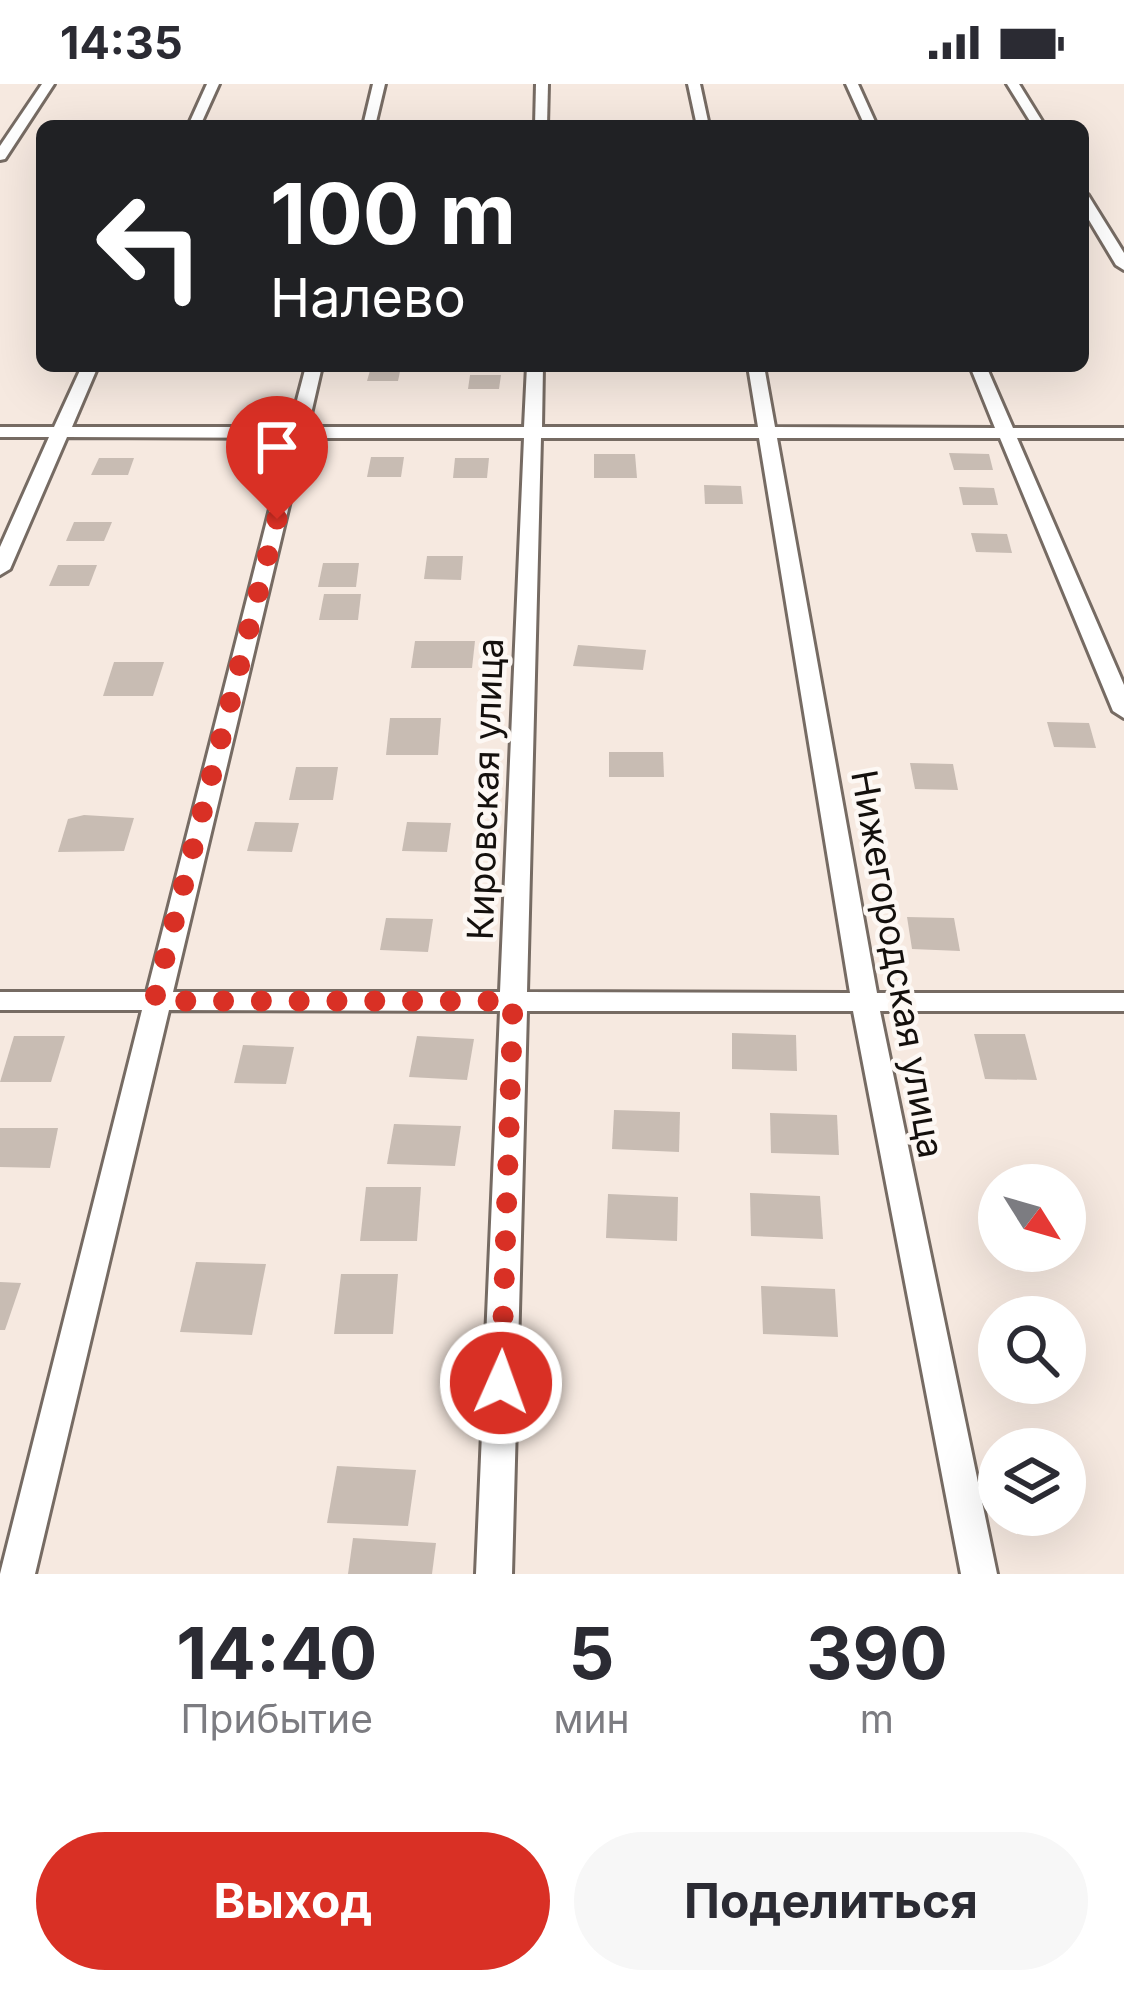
<!DOCTYPE html>
<html lang="ru">
<head>
<meta charset="utf-8">
<style>
  :root { --surface:#fff; --page:#f7f7f7; --text:#2b2b33; --muted:#7c7c81; --accent:#d93025 }
  body { margin:0; font-family:Inter,sans-serif; background:var(--page); color:var(--text); height:100vh; display:flex; flex-direction:column; font-size:45px; white-space:nowrap }
  * { box-sizing:border-box; margin:0 }
  p { font-size:39px; color:var(--muted) }
  .icon { flex:none; width:66px; height:66px; fill:none; stroke:currentColor; stroke-width:2; stroke-linecap:round; stroke-linejoin:round }
  .map { position:relative; height:1490px; overflow:hidden }
  .drawer { display:flex; flex-direction:column; background:var(--surface); flex:1 }
  .drawer>* { flex:none }
  .banner { position:absolute; left:36px; top:36px; width:1053px; height:252px; border-radius:18px; box-shadow:0 12px 48px #0002; background:#202124; color:#fff; overflow:hidden }
  .needle { width:78px; rotate:127deg }
  .controls { position:absolute; left:978px; top:1080px; display:grid; gap:24px }
  .controls a { display:grid; place-items:center; width:108px; height:108px; border-radius:50%; background:var(--surface); box-shadow:0 12px 48px #0002; font-size:60px }
  .pin { position:absolute; display:grid; place-items:center; width:102px; height:102px; color:#fff; margin:-123px -51px; border-radius:50% 50% 50% 0; rotate:-45deg; box-shadow:0 0 12px #0007 }
  .pin .icon { rotate:45deg }
  .me { position:absolute; width:132px; margin:-66px; rotate:2deg; stroke-linejoin:round; filter:drop-shadow(0 0 9px #0008) }
  .turn { display:flex; align-items:center; gap:42px; height:252px; padding:0 36px; font-size:54px }
  .turn .icon { width:156px; height:156px; stroke-width:2.5 }
  .turn b { display:block; font-size:84px; line-height:102px }
  .eta { display:flex; justify-content:space-evenly; align-items:center; height:204px; text-align:center }
  .eta b { font-size:72px; font-weight:700; line-height:84px }
  .cta { display:flex; gap:24px; margin-top:auto; padding:24px 36px }
  .cta a { flex:1; height:138px; border-radius:72px; background:var(--accent); color:#fff; font-size:48px; font-weight:700; line-height:138px; text-align:center }
  .cta a+a { background:var(--page); color:var(--text) }
  .status { display:flex; justify-content:space-between; align-items:center; height:84px; padding:0 60px; background:var(--surface); direction:ltr }
  .status svg { height:33px; fill:currentColor }
  .map>svg:first-child { display:block }
  .building { fill:#c8bcb3 }
  .lines { fill:none; stroke-linecap:round; stroke-linejoin:round }
  .street-casing { stroke:#766b63; stroke-width:6 }
  .street { fill:#fff; fill-rule:evenodd }
  .route { stroke:#d93025; stroke-width:21; stroke-dasharray:0 37.8 }
  .labels { text-anchor:middle; dominant-baseline:central; stroke-width:9; stroke-linejoin:round; paint-order:stroke }
  .street-label { font-size:36px; fill:#14100d; stroke:#fdf8f4 }
</style>
</head>
<body>
<div class="status"><b>14:35</b><svg viewBox="0 0 49 12"><path d="M0 12V9h3v3zM5 12V6h3v6zM10 12V3h3v9zM15 12V0h3v12zM26 1h20v11H26zM47 4h2v5h-2z"/></svg></div>
<div class="map">
<svg width="1124" height="1490" viewBox="0 0 1124 1490">
  <rect width="100%" height="100%" fill="#f6e9e0"/>
  <g class="building">
    <path d="M371,283H401L398,297H367Z"/>
    <path d="M470,291H501L499,305H468Z"/>
    <path d="M949,369L989,370L993,386H954Z"/>
    <path d="M594,370H635L637,394H594Z"/>
    <path d="M371,373H404L401,393H367Z"/>
    <path d="M99,374H134L128,391H91Z"/>
    <path d="M455,374H489L487,394H453Z"/>
    <path d="M704,401L741,402L743,420H705Z"/>
    <path d="M959,403L994,404L998,421H963Z"/>
    <path d="M74,438H112L104,457H66Z"/>
    <path d="M971,449L1007,450L1012,469L976,468Z"/>
    <path d="M427,472H463L461,496L424,495Z"/>
    <path d="M323,479H359L356,503H318Z"/>
    <path d="M58,481H97L89,502H49Z"/>
    <path d="M324,510H361L358,536H319Z"/>
    <path d="M415,557H475L472,584H411Z"/>
    <path d="M578,561L646,566L643,586L573,582Z"/>
    <path d="M114,578H164L153,612H103Z"/>
    <path d="M390,634H441L438,671H386Z"/>
    <path d="M1047,638L1089,639L1096,664L1054,663Z"/>
    <path d="M609,668H663L664,693H609Z"/>
    <path d="M910,679L953,680L958,706L915,705Z"/>
    <path d="M296,683H338L333,716H289Z"/>
    <path d="M84,731L134,734L124,767L58,768L68,735Z"/>
    <path d="M255,738L299,739L292,768L247,767Z"/>
    <path d="M407,738L451,739L447,768L402,767Z"/>
    <path d="M907,833L954,834L960,867L912,865Z"/>
    <path d="M386,834L433,835L428,868L380,866Z"/>
    <path d="M732,949L796,951L797,987L732,985Z"/>
    <path d="M974,950H1025L1037,996L985,995Z"/>
    <path d="M14,952H65L51,998H0Z"/>
    <path d="M417,952L474,955L467,996L409,993Z"/>
    <path d="M243,961L294,963L286,1000L234,999Z"/>
    <path d="M614,1026L680,1028L679,1068L612,1065Z"/>
    <path d="M770,1029L837,1031L839,1071L771,1069Z"/>
    <path d="M394,1040L461,1042L455,1082L387,1080Z"/>
    <path d="M0,1044H58L50,1084L0,1083Z"/>
    <path d="M366,1103H421L417,1157H360Z"/>
    <path d="M750,1109L820,1112L823,1155L751,1152Z"/>
    <path d="M608,1110L678,1113L677,1157L606,1154Z"/>
    <path d="M196,1178L266,1180L252,1251L180,1248Z"/>
    <path d="M341,1190H398L393,1250H334Z"/>
    <path d="M0,1198L21,1199L5,1246H0Z"/>
    <path d="M761,1202L835,1205L838,1253L763,1250Z"/>
    <path d="M337,1382L416,1386L408,1442L327,1439Z"/>
    <path d="M353,1454L436,1459L432,1490H348Z"/>
  </g>
  <g class="lines">
    <defs>
      <g id="street">
        <path d="M42,0H54L5,75L0,76V62Z"/>
        <path d="M207,0H219L200,42H188Z"/>
        <path d="M373,0H385L375,42H363Z"/>
        <path d="M536,0H548L547,42H535Z"/>
        <path d="M688,0H700L709,42H697Z"/>
        <path d="M846,0H858L877,42H865Z"/>
        <path d="M1007,0H1019L1045,42H1033Z"/>
        <path d="M1083,110L1088,111L1124,169V186L1116,181L1083,126Z"/>
        <path d="M82,282H98L72,343H290L306,282H322L308,343H524L527,282H543L542,343H758L748,282H764L775,343L995,344L970,282H986L1013,344H1124V354H1017L1124,601V634L1113,627L1000,354H777L877,909H1124V927H880L997,1490H961L853,927H527L512,1490H476L500,927L169,926L35,1490H0L142,926H0V908H147L288,354L67,353L10,485L0,491V463L49,353H0V343H54ZM305,354H524L500,908H173ZM541,354H759L850,909L527,908Z"/>
      </g>
    </defs>
    <use href="#street" class="street-casing"/>
    <use href="#street" class="street"/>
  </g>
  <g class="lines">
    <path class="route" d="M277,435L154,917H513L501,1299"/>
  </g>
  <g class="labels">
    <g class="street-label">
      <text transform="translate(485 705) rotate(-88)">Кировская улица</text>
      <text transform="translate(898 880) rotate(80)">Нижегородская улица</text>
    </g>
  </g>
</svg>
<div class="controls">
<a><svg class="needle" viewBox="-14 -14 28 28"><path d="M0-13l5 13h-10z" fill="#e53935"/><path d="M0 13l5-13h-10z" fill="#7c7c81"/></svg></a>
<a><svg class="icon" aria-label="search" viewBox="0 0 24 24"><circle cx="10" cy="10" r="6"/><path d="M15 15l6 6"/></svg></a>
<a><svg class="icon" aria-label="layers" viewBox="0 0 24 24"><path d="M12 4l9 5-9 5-9-5zM3 14l9 5 9-5"/></svg></a>
</div>
<div class="pin" style="left:277px;top:435px;background:#d93025"><svg class="icon" aria-label="arrive" viewBox="0 0 24 24"><path d="M6 21V4h12l-3 4 3 4H6"/></svg></div>
<svg class="me" style="left:501px;top:1299px" viewBox="-20 -20 40 40"><circle r="17" fill="#d93025" stroke="#fff" stroke-width="3"/><path d="M0-11L8 9 0 5-8 9z" fill="#fff"/></svg>
<div class="banner">
<div class="turn"><svg class="icon" aria-label="left" viewBox="0 0 24 24"><path d="M17 20v-9H6M10 6l-5 5 5 5"/></svg><div><b>100 m</b>Налево</div></div>
</div>
</div>
<section class="drawer">
<div class="eta">
<div><b>14:40</b><p>Прибытие</p></div>
<div><b>5</b><p>мин</p></div>
<div><b>390</b><p>m</p></div>
</div>
<div class="cta"><a>Выход</a><a>Поделиться</a></div>
</section>
</body>
</html>
